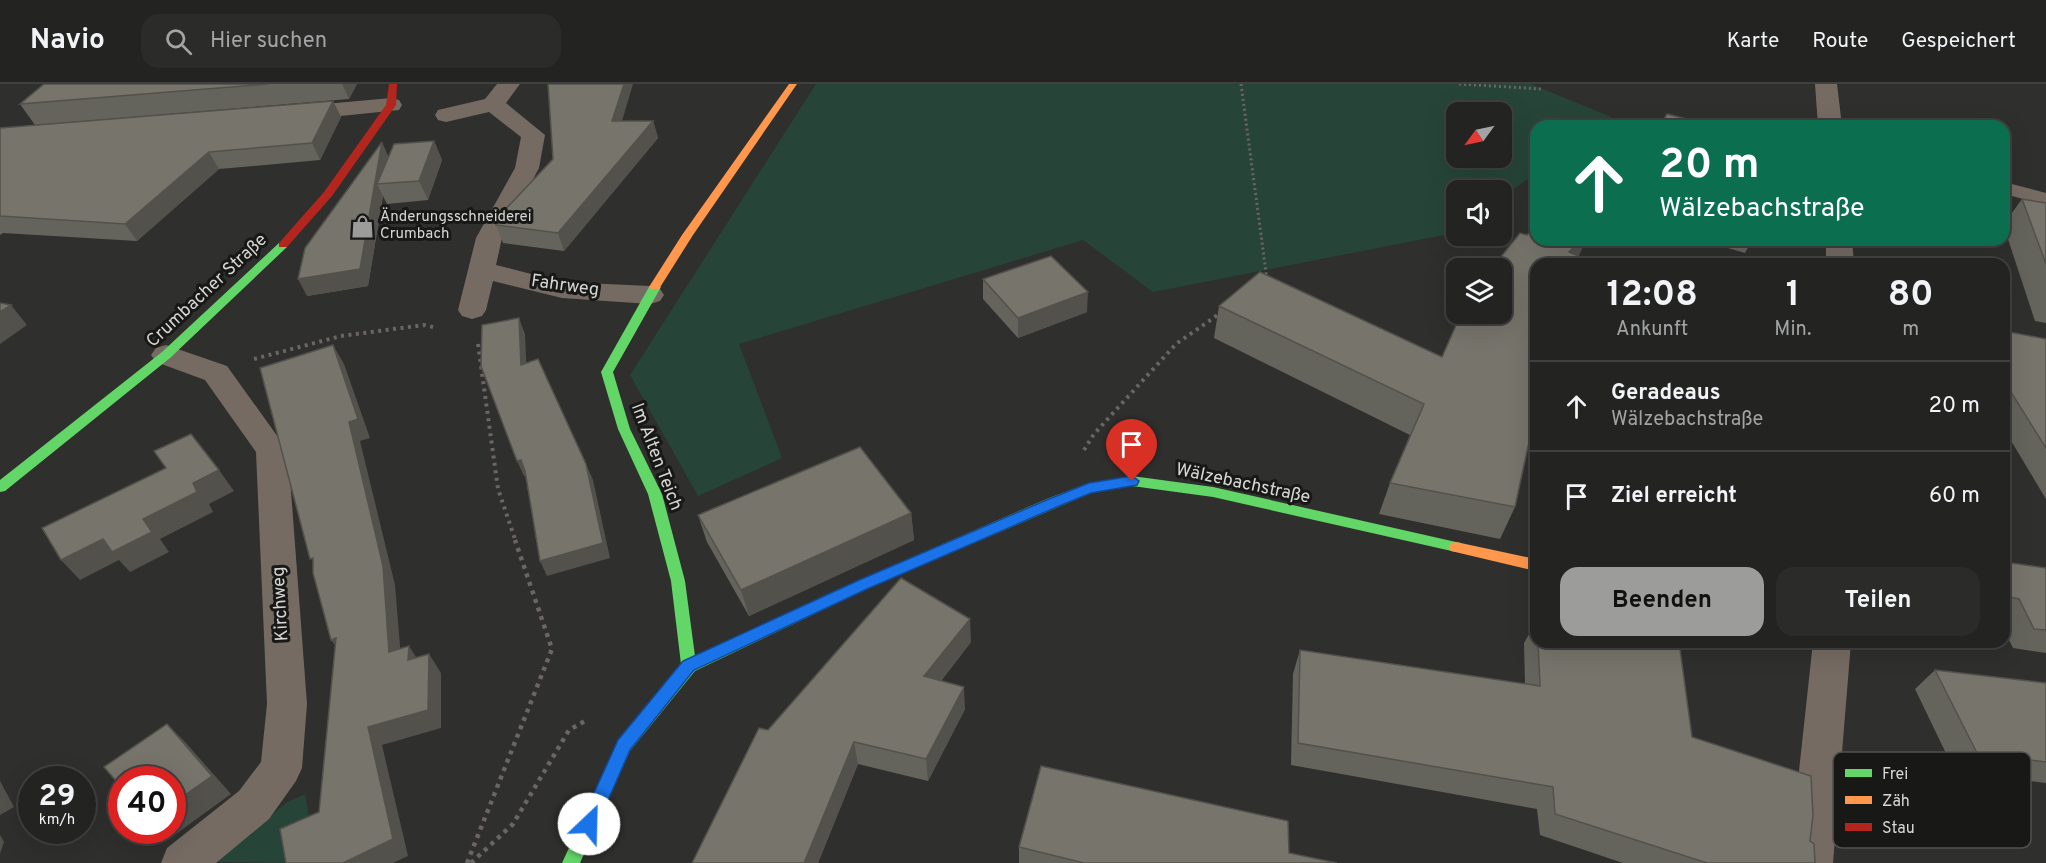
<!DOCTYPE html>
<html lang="de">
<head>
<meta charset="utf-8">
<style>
  :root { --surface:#232322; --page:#2b2b2a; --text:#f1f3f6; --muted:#a3a4a5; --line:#404040; --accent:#9c9c9a }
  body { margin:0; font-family:Overpass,sans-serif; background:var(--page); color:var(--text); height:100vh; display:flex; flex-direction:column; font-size:22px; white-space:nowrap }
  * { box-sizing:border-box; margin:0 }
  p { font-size:20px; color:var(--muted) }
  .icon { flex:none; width:33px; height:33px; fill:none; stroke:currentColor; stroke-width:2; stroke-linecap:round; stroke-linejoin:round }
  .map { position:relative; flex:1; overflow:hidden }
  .sheet { position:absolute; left:1530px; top:174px; width:480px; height:390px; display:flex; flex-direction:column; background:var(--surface); border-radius:18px; box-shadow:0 6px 24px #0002,0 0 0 2px var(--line) }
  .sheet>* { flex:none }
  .hud { position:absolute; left:1530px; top:36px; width:480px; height:126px; border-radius:18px; box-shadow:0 6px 24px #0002,0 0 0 2px var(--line); background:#0b6e4f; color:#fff; overflow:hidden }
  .needle { width:39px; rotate:237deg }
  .controls { position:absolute; left:1446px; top:18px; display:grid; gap:12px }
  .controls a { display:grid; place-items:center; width:66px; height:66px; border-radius:12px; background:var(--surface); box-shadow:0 6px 24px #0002,0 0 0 2px var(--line); font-size:30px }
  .speed { position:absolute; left:18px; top:682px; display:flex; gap:12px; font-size:30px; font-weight:700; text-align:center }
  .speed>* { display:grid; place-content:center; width:78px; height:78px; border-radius:50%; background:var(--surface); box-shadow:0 6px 24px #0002,0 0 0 2px var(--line); line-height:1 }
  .speed small { font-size:15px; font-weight:400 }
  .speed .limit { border:9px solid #d22; background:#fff; color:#111 }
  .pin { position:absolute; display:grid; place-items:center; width:51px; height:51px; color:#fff; margin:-62px -26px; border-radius:50% 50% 50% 0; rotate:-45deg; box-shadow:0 0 6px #0007 }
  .pin .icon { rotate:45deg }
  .me { position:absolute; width:66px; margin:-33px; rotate:24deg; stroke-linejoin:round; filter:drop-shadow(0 0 4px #0008) }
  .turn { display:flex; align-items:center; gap:21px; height:126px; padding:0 30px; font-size:27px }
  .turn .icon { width:78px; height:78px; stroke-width:2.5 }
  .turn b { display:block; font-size:42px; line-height:51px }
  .eta { display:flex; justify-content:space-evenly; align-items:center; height:102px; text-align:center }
  .eta b { font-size:36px; font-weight:700; line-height:42px }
  .button { display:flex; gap:12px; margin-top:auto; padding:12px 30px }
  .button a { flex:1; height:69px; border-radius:18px; background:var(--accent); color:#111; font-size:24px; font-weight:700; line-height:69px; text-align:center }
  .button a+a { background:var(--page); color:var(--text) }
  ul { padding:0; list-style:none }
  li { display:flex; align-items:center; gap:18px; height:90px; padding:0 30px; border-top:2px solid var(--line) }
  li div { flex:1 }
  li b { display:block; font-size:22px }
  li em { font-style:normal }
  header { display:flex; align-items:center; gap:36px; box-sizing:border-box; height:84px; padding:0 30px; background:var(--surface); border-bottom:2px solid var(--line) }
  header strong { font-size:28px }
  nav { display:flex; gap:33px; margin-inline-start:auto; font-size:21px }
  .search { width:420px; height:54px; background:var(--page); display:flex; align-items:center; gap:15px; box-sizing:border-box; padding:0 21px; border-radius:18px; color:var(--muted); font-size:22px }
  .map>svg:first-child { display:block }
  .green { fill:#264538; fill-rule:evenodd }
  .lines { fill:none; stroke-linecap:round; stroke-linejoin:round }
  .path-far2 { stroke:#6b6662; stroke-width:3; stroke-dasharray:2 3; stroke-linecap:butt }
  .path-far1 { stroke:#6b6662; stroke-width:4; stroke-dasharray:3 4.5; stroke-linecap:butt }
  .path { stroke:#6b6662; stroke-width:4.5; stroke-dasharray:4 5; stroke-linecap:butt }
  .lane { fill:#756b63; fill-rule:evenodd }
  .street { fill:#756b63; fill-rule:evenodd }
  .fast { fill:#63d668; fill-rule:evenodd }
  .slow { fill:#ff974d; fill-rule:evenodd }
  .jam { fill:#b3261e; fill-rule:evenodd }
  .wall { fill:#65645c }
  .shaded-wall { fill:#53514b }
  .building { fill:#76746b; stroke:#53514b; stroke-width:1.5 }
  .route { fill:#1a73e8; stroke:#114b97; stroke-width:1.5 }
  .labels { text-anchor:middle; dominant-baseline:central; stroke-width:6; stroke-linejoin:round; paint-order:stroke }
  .far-poi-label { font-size:15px; fill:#d6d6d4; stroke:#181816; text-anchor:start }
  .street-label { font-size:18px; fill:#d6d6d4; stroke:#181816 }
  .key { fill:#181816; stroke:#51514f; stroke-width:1.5 }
  .key-label { font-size:16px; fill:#d6d6d4 }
</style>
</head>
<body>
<header>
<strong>Navio</strong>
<div class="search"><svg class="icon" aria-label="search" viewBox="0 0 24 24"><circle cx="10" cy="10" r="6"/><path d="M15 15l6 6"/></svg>Hier suchen</div>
<nav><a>Karte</a><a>Route</a><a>Gespeichert</a></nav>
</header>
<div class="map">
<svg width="2046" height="779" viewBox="0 0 2046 779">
  <rect width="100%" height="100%" fill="#2f2f2e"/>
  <g class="green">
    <path d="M816,0H1531L1611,33L1599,42H1536V89L1502,114V106H1456V147L1454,149L1153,208L1083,156L739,260L782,374L698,412L630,291ZM1456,28H1502V74H1456Z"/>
    <path d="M305,710L317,779L213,778L286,719Z"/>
  </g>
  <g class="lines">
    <g class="path-far2">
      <path d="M1241,0L1267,196"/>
      <path d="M1459,0L1542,5"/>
    </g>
    <g class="path-far1">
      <path d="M478,260L498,405L516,458"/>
      <path d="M254,275L341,252L424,241L437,244"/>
      <path d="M1084,366L1094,350L1176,260L1222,228"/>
    </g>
    <g class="path">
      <path d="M467,779L552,565L515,456"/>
      <path d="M471,779L513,740L569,646L585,637"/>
    </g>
    <path class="lane" d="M2004,98L2046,109V121L2004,110Z"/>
    <g class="street">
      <path d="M497,0H520L506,19L545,51L539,84L502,154L496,181L562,198L650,202L660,205L664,211L660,217L650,220L562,214L493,197L486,226L482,232L472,235L462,232L458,226L476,154L515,84L521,53L489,28L446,38L438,36L435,31L438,26L485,15Z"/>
      <path d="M1815,0H1837L1842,42H1818Z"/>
      <path d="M391,14L399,16L402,21L399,26L292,37L284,35L281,30L284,25L292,23Z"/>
      <path d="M1826,156H1852L1854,180H1826Z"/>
      <path d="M166,261L227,282L288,367L307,620L302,684L296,697L269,735L216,779H161L167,764L239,707L261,678L267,620L256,368L205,296L156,278L151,271L156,264Z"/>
      <path d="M1813,558H1851L1833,779H1789Z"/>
    </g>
    <g class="fast">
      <path d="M283,158L287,159V163L170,274L5,407L0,408V396L162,268L279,159Z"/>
      <path d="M655,200L661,203L613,288L630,345L662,410L685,497L695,572L857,497L1049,414L1089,399L1132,392L1213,403L1456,458L1461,459L1463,463L1461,467L1456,468L1213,413L1132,402L1091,409L867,505L695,587L630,667L580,779H562L618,657L681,580L671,497L648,410L618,345L601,288L649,203Z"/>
    </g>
    <g class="slow">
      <path d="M789,0H797L693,151L659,205H651L649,203L682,151Z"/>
      <path d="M1456,458L1536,475V487L1451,467L1449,463L1451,459Z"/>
    </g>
    <path class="jam" d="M389,0H397L396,21L332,112L287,163H279V159L324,108L386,21Z"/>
  </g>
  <g class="wall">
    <path d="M44,0H357L349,15L35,41L20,20Z"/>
    <path d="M333,17L341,33L320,76L219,85L137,157L3,149L0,151V44Z"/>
    <path d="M622,37H653L658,54L564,167L503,159L496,141Z"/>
    <path d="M434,57L442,76L428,116L387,120L383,112L368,202L307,212L389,73Z"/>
    <path d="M2022,115L2046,119V239L2035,237L2004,143V140Z"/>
    <path d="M1700,156H1752L1745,169Z"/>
    <path d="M1536,180V328L1515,423L1500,455L1379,430L1390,399L1410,351L1214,254L1219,222L1442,273Z"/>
    <path d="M983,195L1087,228L1018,254L983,215Z"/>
    <path d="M2004,247L2046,255V415L2004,345Z"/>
    <path d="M911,429L914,456L749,532L707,458L698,431Z"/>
    <path d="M2004,478L2046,484V569L2013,564L2004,546Z"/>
    <path d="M1536,538V558H1679L1692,653L1810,757L1815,779H1623L1540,751L1537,725L1291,681L1293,590L1300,566L1525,600L1524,559Z"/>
    <path d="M971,558L941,597L965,625L928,697L858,680L818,779H692L768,646Z"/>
    <path d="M1935,586L2046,599V699L1955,688L1915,605Z"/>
    <path d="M1019,763L1289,769L1337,779H1019Z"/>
  </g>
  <g class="shaded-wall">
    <path d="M342,0H357L349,15Z"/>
    <path d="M624,0H633L617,54L612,37Z"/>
    <path d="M333,17L341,33L320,76L312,59Z"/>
    <path d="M653,37L658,54L564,167L558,149Z"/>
    <path d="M434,57L442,76L428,116L419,97Z"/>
    <path d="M382,58L389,74L377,100L383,112L368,202L307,212L298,195Z"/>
    <path d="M209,68L219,85L137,157L125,140Z"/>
    <path d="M1580,156H1586L1578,174L1569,168Z"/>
    <path d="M1088,208L1087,228L1018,254V234Z"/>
    <path d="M11,221L27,241L0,260V228Z"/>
    <path d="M519,234L525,250L527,296L521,281Z"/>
    <path d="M333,261L344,280L370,354L360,357L395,501L402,586L389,568Z"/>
    <path d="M521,376L528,392H524L517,377Z"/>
    <path d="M586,380L593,396L610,474L547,492L540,477Z"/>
    <path d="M219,386L234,407L209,420L213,428L160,455L169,468L130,488L119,476L80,496L61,476L143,435L193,399Z"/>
    <path d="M911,429L914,456L749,532L741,506Z"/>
    <path d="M970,535L971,558L926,615L924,592Z"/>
    <path d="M336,554L345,574L331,556Z"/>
    <path d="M409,562L421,581L408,576Z"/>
    <path d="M429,570L441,589V644L382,661L408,772L393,779H343L368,643Z"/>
    <path d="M964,603L965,625L928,697L926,675Z"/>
    <path d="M167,640L186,659L231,710L169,755L160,747H172V720Z"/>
    <path d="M854,658L858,680L818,779H804Z"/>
    <path d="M0,697L14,723L0,731Z"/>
    <path d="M0,751L4,758L0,770Z"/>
  </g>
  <g class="building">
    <path d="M44,0H268L20,20Z"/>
    <path d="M548,0H624L612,37H653L558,149L496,141L501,130L553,75Z"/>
    <path d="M333,17L312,59L209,68L125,140L0,132V44Z"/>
    <path d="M1667,30L1714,42H1660Z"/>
    <path d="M434,57L419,97L377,100L394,60Z"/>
    <path d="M382,58L360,185L298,195L305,164Z"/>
    <path d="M2022,115L2046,119V180Z"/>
    <path d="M1536,142V156H1580L1569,168L1598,180H1536V252L1532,256L1536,257V325L1515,423L1390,399L1424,320L1219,222L1260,188L1442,273L1461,230H1502V184H1492L1520,149L1527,151Z"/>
    <path d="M1051,172L1088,208L1018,234L983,195Z"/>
    <path d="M0,219L11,221L0,228Z"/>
    <path d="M519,234L521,281L538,275L586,380L603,459L540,477L525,387L521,376L517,377L481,282L482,241Z"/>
    <path d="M2004,247L2046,255V364L2004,297Z"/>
    <path d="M333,261L358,335L349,338L383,482L389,568L409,562L408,576L429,570L428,626L368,643L393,755L343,779H286L280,745L319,728L336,554L331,556L313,489V474L310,475L260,284Z"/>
    <path d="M191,350L219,386L193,399L197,408L143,435L152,448L112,468L103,455L61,476L42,444L166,384L154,367Z"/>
    <path d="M860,363L911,429L741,506L698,431Z"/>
    <path d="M2004,478L2046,484V546L2034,545L2019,515L2004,512Z"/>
    <path d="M901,494L970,535L924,592L964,603L926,675L854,658L804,779H692L759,644L768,646Z"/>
    <path d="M1538,558H1679L1692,653L1811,692L1813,731L1810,757L1814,760L1815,779H1707L1555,730L1553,703L1298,659L1300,566L1540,602Z"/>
    <path d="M1935,586L2046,599V678L1977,669Z"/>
    <path d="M167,640L212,692L172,720V696H122V704L104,683Z"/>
    <path d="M1041,682L1288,737L1289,769L1337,779H1084L1019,763Z"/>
  </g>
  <path class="route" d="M1132,392L1139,397L1137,401L1091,409L1059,422L867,505L694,586L630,666L595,746L589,748L582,746L580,740L618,656L683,577L857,497L1049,415L1089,399Z"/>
  <defs>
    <symbol id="shop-bare" viewBox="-9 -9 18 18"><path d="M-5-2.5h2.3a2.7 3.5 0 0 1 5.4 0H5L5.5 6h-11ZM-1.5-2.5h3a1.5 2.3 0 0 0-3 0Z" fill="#9c9c9a" stroke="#181816" stroke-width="2.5" paint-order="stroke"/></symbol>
  </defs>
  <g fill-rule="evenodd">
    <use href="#shop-bare" x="346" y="126" width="33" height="33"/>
  </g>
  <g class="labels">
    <g class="far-poi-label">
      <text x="380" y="133">Änderungsschneiderei<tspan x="380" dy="17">Crumbach</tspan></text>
    </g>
    <g class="street-label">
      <text transform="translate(565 202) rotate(8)">Fahrweg</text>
      <text transform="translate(207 207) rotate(-43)">Crumbacher Straße</text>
      <text transform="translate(656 373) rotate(69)">Im Alten Teich</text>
      <text transform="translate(1243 400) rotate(12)">Wälzebachstraße</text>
      <text transform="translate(281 520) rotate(-93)">Kirchweg</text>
    </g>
  </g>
  <rect x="1833" y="668" width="198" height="96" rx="9" class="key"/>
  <rect x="1845" y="685" width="27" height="8" fill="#63d668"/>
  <rect x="1845" y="712" width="27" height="8" fill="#ff974d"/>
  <rect x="1845" y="739" width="27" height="8" fill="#b3261e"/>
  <g class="key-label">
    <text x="1882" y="695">Frei</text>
    <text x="1882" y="722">Zäh</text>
    <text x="1882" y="749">Stau</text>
  </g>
</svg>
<div class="controls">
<a><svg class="needle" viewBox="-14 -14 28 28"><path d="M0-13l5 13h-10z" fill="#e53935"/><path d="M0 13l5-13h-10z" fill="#a3a4a5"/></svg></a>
<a><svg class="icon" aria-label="sound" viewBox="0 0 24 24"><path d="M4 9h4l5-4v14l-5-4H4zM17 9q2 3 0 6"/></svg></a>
<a><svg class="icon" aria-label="layers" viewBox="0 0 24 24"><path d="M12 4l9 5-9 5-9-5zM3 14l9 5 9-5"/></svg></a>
</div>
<div class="speed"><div>29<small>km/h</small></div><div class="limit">40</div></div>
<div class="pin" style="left:1132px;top:397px;background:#d93025"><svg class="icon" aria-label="arrive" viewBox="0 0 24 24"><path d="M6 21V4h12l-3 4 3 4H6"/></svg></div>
<svg class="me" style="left:589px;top:740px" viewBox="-20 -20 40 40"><circle r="19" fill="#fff"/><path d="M0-13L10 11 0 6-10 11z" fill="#1a73e8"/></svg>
<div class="hud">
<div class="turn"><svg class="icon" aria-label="ahead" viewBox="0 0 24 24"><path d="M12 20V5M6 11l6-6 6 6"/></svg><div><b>20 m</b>Wälzebachstraße</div></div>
</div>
<section class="sheet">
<div class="eta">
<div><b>12:08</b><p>Ankunft</p></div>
<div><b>1</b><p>Min.</p></div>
<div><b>80</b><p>m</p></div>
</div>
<ul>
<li><svg class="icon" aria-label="ahead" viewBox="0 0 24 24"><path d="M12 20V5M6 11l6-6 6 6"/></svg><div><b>Geradeaus</b><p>Wälzebachstraße</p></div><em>20 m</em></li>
<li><svg class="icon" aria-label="arrive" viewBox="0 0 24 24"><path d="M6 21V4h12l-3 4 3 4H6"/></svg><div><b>Ziel erreicht</b></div><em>60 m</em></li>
</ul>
<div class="button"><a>Beenden</a><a>Teilen</a></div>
</section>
</div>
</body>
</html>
